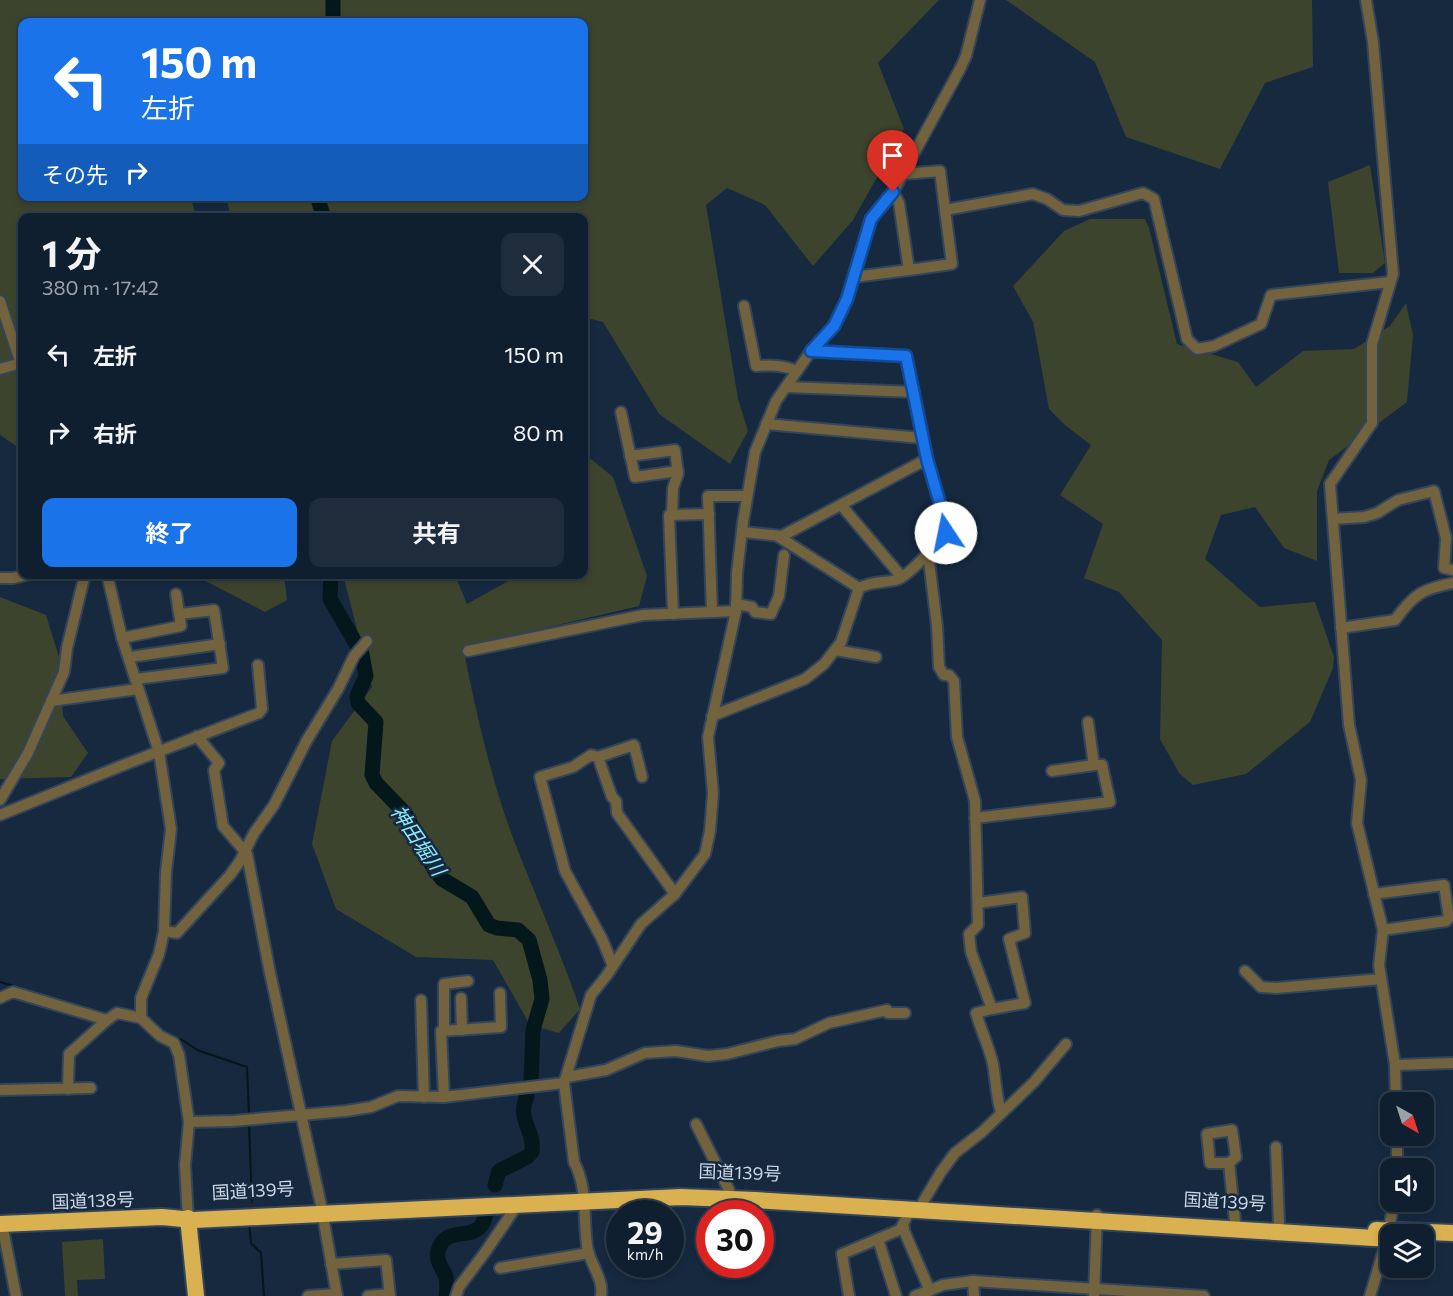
<!DOCTYPE html>
<html lang="ja">
<head>
<meta charset="utf-8">
<style>
  :root { --surface:#101f2f; --page:#1e2c3b; --text:#f1f3f6; --muted:#9ca2aa; --line:#303d4b; --accent:#1a73e8 }
  body { margin:0; font-family:Commissioner,"Noto Sans JP",sans-serif; background:var(--page); color:var(--text); height:100vh; display:flex; flex-direction:column; font-size:22px; white-space:nowrap }
  * { box-sizing:border-box; margin:0 }
  p { font-size:20px; color:var(--muted) }
  .icon { flex:none; width:33px; height:33px; fill:none; stroke:currentColor; stroke-width:2; stroke-linecap:round; stroke-linejoin:round }
  .map { position:relative; flex:1; overflow:hidden }
  .details { position:absolute; left:18px; top:213px; width:570px; height:366px; display:flex; flex-direction:column; background:var(--surface); border-radius:12px; box-shadow:0 3px 9px #0003,0 0 0 2px var(--line) }
  .details>* { flex:none }
  .banner { position:absolute; left:18px; top:18px; width:570px; height:183px; border-radius:12px; box-shadow:0 3px 9px #0003,0 0 0 2px var(--line); background:#1a73e8; color:#fff; overflow:hidden }
  .needle { width:39px; rotate:141deg }
  .tools { position:absolute; left:1380px; top:1092px; display:grid; gap:12px }
  .tools a { display:grid; place-items:center; width:54px; height:54px; border-radius:12px; background:var(--surface); box-shadow:0 3px 9px #0003,0 0 0 2px var(--line); font-size:30px }
  .speed { position:absolute; left:606px; top:1200px; display:flex; gap:12px; font-size:30px; font-weight:700; text-align:center }
  .speed>* { display:grid; place-content:center; width:78px; height:78px; border-radius:50%; background:var(--surface); box-shadow:0 3px 9px #0003,0 0 0 2px var(--line); line-height:1 }
  .speed small { font-size:15px; font-weight:400 }
  .speed .limit { border:9px solid #d22; background:#fff; color:#111 }
  .pin { position:absolute; display:grid; place-items:center; width:51px; height:51px; color:#fff; margin:-62px -26px; border-radius:50% 50% 50% 0; rotate:-45deg; box-shadow:0 0 6px #0007 }
  .pin .icon { rotate:45deg }
  .me { position:absolute; width:66px; margin:-33px; rotate:349deg; stroke-linejoin:round; filter:drop-shadow(0 0 4px #0008) }
  .turn { display:flex; align-items:center; gap:21px; height:126px; padding:0 24px; font-size:27px }
  .turn .icon { width:78px; height:78px; stroke-width:2.5 }
  .turn b { display:block; font-size:42px; line-height:51px }
  .then { display:flex; align-items:center; height:57px; padding:0 24px; background:#0003; gap:12px; font-size:22px }
  .round { display:grid; place-items:center; flex:none; width:63px; height:63px; border-radius:12px; background:var(--page) }
  .head { display:flex; align-items:center; justify-content:space-between; height:102px; padding:0 24px }
  h1 { font-size:36px; font-weight:700; line-height:45px }
  .button { display:flex; gap:12px; margin-top:auto; padding:12px 24px }
  .button a { flex:1; height:69px; border-radius:12px; background:var(--accent); color:#fff; font-size:24px; font-weight:700; line-height:69px; text-align:center }
  .button a+a { background:var(--page); color:var(--text) }
  ul { padding:0; list-style:none }
  li { display:flex; align-items:center; gap:18px; height:78px; padding:0 24px }
  li div { flex:1 }
  li b { display:block; font-size:22px }
  li em { font-style:normal }
  .map>svg:first-child { display:block }
  .green { fill:#3c442d }
  .lines { fill:none; stroke-linecap:round; stroke-linejoin:round }
  .stream { stroke:#04171a; stroke-width:2 }
  .river { stroke:#04171a; stroke-width:15 }
  .minor-casing { stroke:#33455a; stroke-width:14 }
  .highway-casing { stroke:#33455a; stroke-width:20 }
  .minor { stroke:#72623e; stroke-width:10 }
  .highway { stroke:#dab150; stroke-width:16 }
  .route-casing { stroke:#114b97; stroke-width:15 }
  .route { stroke:#1a73e8; stroke-width:10 }
  .labels { text-anchor:middle; dominant-baseline:central; stroke-width:5; stroke-linejoin:round; paint-order:stroke }
  .street-label { font-size:18px; fill:#cbd7e6; stroke:#16293f }
  .water-label { font-size:20px; font-style:italic; fill:#89eafb; stroke:#16293f }
</style>
</head>
<body>
<div class="map">
<svg width="1453" height="1296" viewBox="0 0 1453 1296">
  <rect width="100%" height="100%" fill="#16293f"/>
  <g class="green">
    <path d="M0,0H939L878,63L904,129L853,220L813,266L765,205L727,188L706,205L738,399L748,431L730,464L659,414L603,322L584,317V218L231,217L226,197L584,196V22H22V196L190,197L197,217L22,218V450L0,435Z"/>
    <path d="M1006,0H1312L1313,67L1265,83L1220,169L1126,137L1095,62Z"/>
    <path d="M1370,165L1385,263L1373,273H1339L1328,182Z"/>
    <path d="M1090,219H1145L1149,228L1177,344L1238,362L1256,387L1303,351L1354,349L1390,326L1406,303L1413,335L1407,402L1329,460L1317,491V561L1284,548L1255,507L1221,515L1205,559L1260,607L1315,602L1334,657L1333,668L1310,722L1246,774L1193,785L1179,773L1160,739L1162,640L1119,592L1084,578L1103,524L1060,495L1091,445L1066,426L1049,409L1033,322L1013,286L1064,231Z"/>
    <path d="M591,459L613,477L647,576L639,606L463,647C476,712 490,776 513,838C535,895 560,951 580,1009L559,1033L530,1025L493,960L416,957L336,909L312,844L332,741L372,687L343,575H455L467,604L519,575L584,574V466Z"/>
    <path d="M194,575H284L287,600L265,612Z"/>
    <path d="M0,597L46,615L60,660L63,716L88,753L71,777L0,779Z"/>
    <path d="M103,1239L105,1279L77,1280L78,1296H65L62,1242Z"/>
  </g>
  <g class="lines">
    <g class="stream">
      <path d="M0,982L105,1013"/>
      <path d="M172,1036L184,1041L197,1050L247,1067L249,1113"/>
      <path d="M249,1124L252,1202"/>
      <path d="M249,1223L251,1243L261,1253L264,1296"/>
    </g>
    <g class="river">
      <path d="M333,22V0"/>
      <path d="M317,196L324,218"/>
      <path d="M331,574L330,599L362,654L366,676L357,696L358,703L376,722L372,775L376,783L405,813L434,869L442,879L472,897L489,925L497,928L518,930L529,940L540,980L542,999L533,1030L531,1081"/>
      <path d="M495,1185L499,1171L527,1157L532,1152C535,1129 516,1120 527,1096"/>
      <path d="M446,1296C447,1290 447,1283 446,1277C443,1268 435,1261 438,1251C445,1226 468,1240 480,1227C483,1224 485,1218 486,1214"/>
    </g>
    <defs>
      <g id="minor">
        <path d="M1366,0L1373,42L1393,274L1372,344V423L1330,484L1349,725L1361,780L1357,823L1383,930L1379,965L1395,1065L1396,1102"/>
        <path d="M903,174L940,171L945,210L1033,194L1047,199L1063,210L1079,211L1143,193L1154,199L1187,339L1197,349L1214,346L1261,324L1271,295L1390,282"/>
        <path d="M893,192L899,203L909,270L952,264L945,210"/>
        <path d="M854,277L909,270"/>
        <path d="M0,301L22,367"/>
        <path d="M744,306L756,366C771,365 784,365 797,371"/>
        <path d="M0,369L21,363"/>
        <path d="M786,387L914,392"/>
        <path d="M621,412L635,477L678,471"/>
        <path d="M766,424L922,438"/>
        <path d="M630,456L675,450L678,474L673,488L672,515"/>
        <path d="M841,505L901,576"/>
        <path d="M1333,519L1364,517L1377,513L1398,500L1434,491L1446,538L1444,568L1453,570"/>
        <path d="M743,532L782,536L927,459"/>
        <path d="M779,537L859,588"/>
        <path d="M928,553L937,626L939,667L944,675H949L954,681L957,737L975,801L978,925L969,934L971,952L992,1009L976,1013C981,1030 989,1047 993,1064C996,1081 996,1096 1001,1112"/>
        <path d="M107,574L122,638L159,752L171,829L166,872L164,931L159,954L141,998V1018"/>
        <path d="M0,578H13L31,574"/>
        <path d="M736,604L752,607L755,612L771,614L779,596L784,555"/>
        <path d="M712,612L708,496H747"/>
        <path d="M673,614L669,515L709,514"/>
        <path d="M1341,628L1395,620C1414,594 1422,589 1453,583"/>
        <path d="M122,638L181,626L176,594"/>
        <path d="M835,650L876,657"/>
        <path d="M468,651L643,615L736,611"/>
        <path d="M130,657L220,644"/>
        <path d="M136,679L223,668L214,610L180,614"/>
        <path d="M51,701L138,689"/>
        <path d="M712,716L805,679L824,664L841,642L859,588C871,581 883,583 896,580C912,575 935,543 948,531L927,459L906,356L811,351"/>
        <path d="M197,736L219,763L214,770L223,826L247,854L270,973L321,1205L337,1296"/>
        <path d="M598,757L612,797L616,801L617,813L675,894"/>
        <path d="M1052,771L1094,765"/>
        <path d="M0,800L28,753L64,672L67,648L85,574"/>
        <path d="M0,815L121,766L259,713L262,709L258,665"/>
        <path d="M975,818L1110,802L1102,765H1094L1088,722"/>
        <path d="M1374,894L1444,885L1449,918L1446,921L1383,930"/>
        <path d="M978,903L1022,897L1025,933L1009,939L1025,1003L992,1009"/>
        <path d="M164,931L177,933L230,875L240,861L254,833L274,805L307,740L338,689L354,656L367,641"/>
        <path d="M613,966L602,939L565,871L540,777L573,767L591,755L598,757L634,745L642,777"/>
        <path d="M1245,971L1261,987L1276,988L1381,979"/>
        <path d="M0,998L13,992L107,1020L117,1013L141,1018L160,1036L174,1043L179,1055L189,1122L185,1165L188,1218"/>
        <path d="M461,998L462,1030"/>
        <path d="M421,1000L424,1097"/>
        <path d="M444,1031V984L468,981"/>
        <path d="M1395,1065L1453,1063"/>
        <path d="M567,1077L606,1070L645,1053L676,1051L708,1056L727,1054L778,1041L795,1039L829,1023L887,1010L888,1013H905"/>
        <path d="M68,1089L69,1054L107,1020"/>
        <path d="M0,1090L91,1088"/>
        <path d="M444,1097L441,1031L501,1027L500,993"/>
        <path d="M189,1122L233,1121L346,1111L371,1107L398,1096L444,1097L564,1083"/>
        <path d="M696,1124L729,1190"/>
        <path d="M1397,1136V1168"/>
        <path d="M1276,1147L1279,1224"/>
        <path d="M1229,1163H1210L1207,1134L1232,1130L1236,1157L1229,1163L1235,1221"/>
        <path d="M923,1202L941,1172L955,1153L982,1132L1034,1082L1066,1044"/>
        <path d="M910,1210L902,1226L930,1291"/>
        <path d="M2,1224L16,1296"/>
        <path d="M878,1239L896,1296"/>
        <path d="M331,1264L386,1260L390,1296"/>
        <path d="M500,1268L589,1253"/>
        <path d="M973,1281L974,1296"/>
        <path d="M308,1296L336,1294"/>
        <path d="M368,1296L389,1294"/>
        <path d="M456,1296L459,1287L486,1251L518,1204"/>
        <path d="M601,1296C604,1281 592,1266 588,1251C582,1221 589,1190 574,1162L564,1083L591,995L607,975L641,924L675,894L705,854L710,831L713,793L708,737L736,611L737,573L743,522L755,452L776,401L811,351L834,326L847,299L871,219L893,192L960,69L966,56L980,0"/>
        <path d="M849,1296L842,1254L904,1228"/>
        <path d="M915,1296L943,1285L973,1281L1204,1296"/>
        <path d="M1094,1296L1097,1215"/>
        <path d="M1370,1296L1387,1239L1394,1202"/>
      </g>
      <g id="highway">
        <path d="M188,1218L196,1296"/>
        <path d="M0,1224L162,1217L193,1220L681,1197L755,1200L1390,1239"/>
        <path d="M1376,1230L1453,1233"/>
      </g>
    </defs>
    <use href="#minor" class="minor-casing"/>
    <use href="#highway" class="highway-casing"/>
    <use href="#minor" class="minor"/>
    <use href="#highway" class="highway"/>
  </g>
  <g class="lines">
    <defs>
      <path id="route" d="M893,192L871,219L847,299L834,326L811,351L906,356L927,459L948,531L946,533"/>
    </defs>
    <use href="#route" class="route-casing"/>
    <use href="#route" class="route"/>
  </g>
  <g class="labels">
    <g class="street-label">
      <text transform="translate(740 1172) rotate(2)">国道139号</text>
      <text transform="translate(253 1190) rotate(-3)">国道139号</text>
      <text transform="translate(93 1200) rotate(-2)">国道138号</text>
      <text transform="translate(1225 1201) rotate(3)">国道139号</text>
    </g>
    <g class="water-label">
      <text transform="translate(419 840) rotate(56)">神田堀川</text>
    </g>
  </g>
</svg>
<div class="tools">
<a><svg class="needle" viewBox="-14 -14 28 28"><path d="M0-13l5 13h-10z" fill="#e53935"/><path d="M0 13l5-13h-10z" fill="#9ca2aa"/></svg></a>
<a><svg class="icon" aria-label="sound" viewBox="0 0 24 24"><path d="M4 9h4l5-4v14l-5-4H4zM17 9q2 3 0 6"/></svg></a>
<a><svg class="icon" aria-label="layers" viewBox="0 0 24 24"><path d="M12 4l9 5-9 5-9-5zM3 14l9 5 9-5"/></svg></a>
</div>
<div class="speed"><div>29<small>km/h</small></div><div class="limit">30</div></div>
<div class="pin" style="left:893px;top:192px;background:#d93025"><svg class="icon" aria-label="arrive" viewBox="0 0 24 24"><path d="M6 21V4h12l-3 4 3 4H6"/></svg></div>
<svg class="me" style="left:946px;top:533px" viewBox="-20 -20 40 40"><circle r="19" fill="#fff"/><path d="M0-13L10 11 0 6-10 11z" fill="#1a73e8"/></svg>
<div class="banner">
<div class="turn"><svg class="icon" aria-label="left" viewBox="0 0 24 24"><path d="M17 20v-9H6M10 6l-5 5 5 5"/></svg><div><b>150 m</b>左折</div></div>
<div class="then">その先<svg class="icon" aria-label="right" viewBox="0 0 24 24"><path d="M7 20v-9h11M14 6l5 5-5 5"/></svg></div>
</div>
<section class="details">
<div class="head"><div><h1>1 分</h1><p>380 m · 17:42</p></div><a class="round"><svg class="icon" aria-label="close" viewBox="0 0 24 24"><path d="M6 6l12 12M18 6L6 18"/></svg></a></div>
<ul>
<li><svg class="icon" aria-label="left" viewBox="0 0 24 24"><path d="M17 20v-9H6M10 6l-5 5 5 5"/></svg><div><b>左折</b></div><em>150 m</em></li>
<li><svg class="icon" aria-label="right" viewBox="0 0 24 24"><path d="M7 20v-9h11M14 6l5 5-5 5"/></svg><div><b>右折</b></div><em>80 m</em></li>
</ul>
<div class="button"><a>終了</a><a>共有</a></div>
</section>
</div>
</body>
</html>
